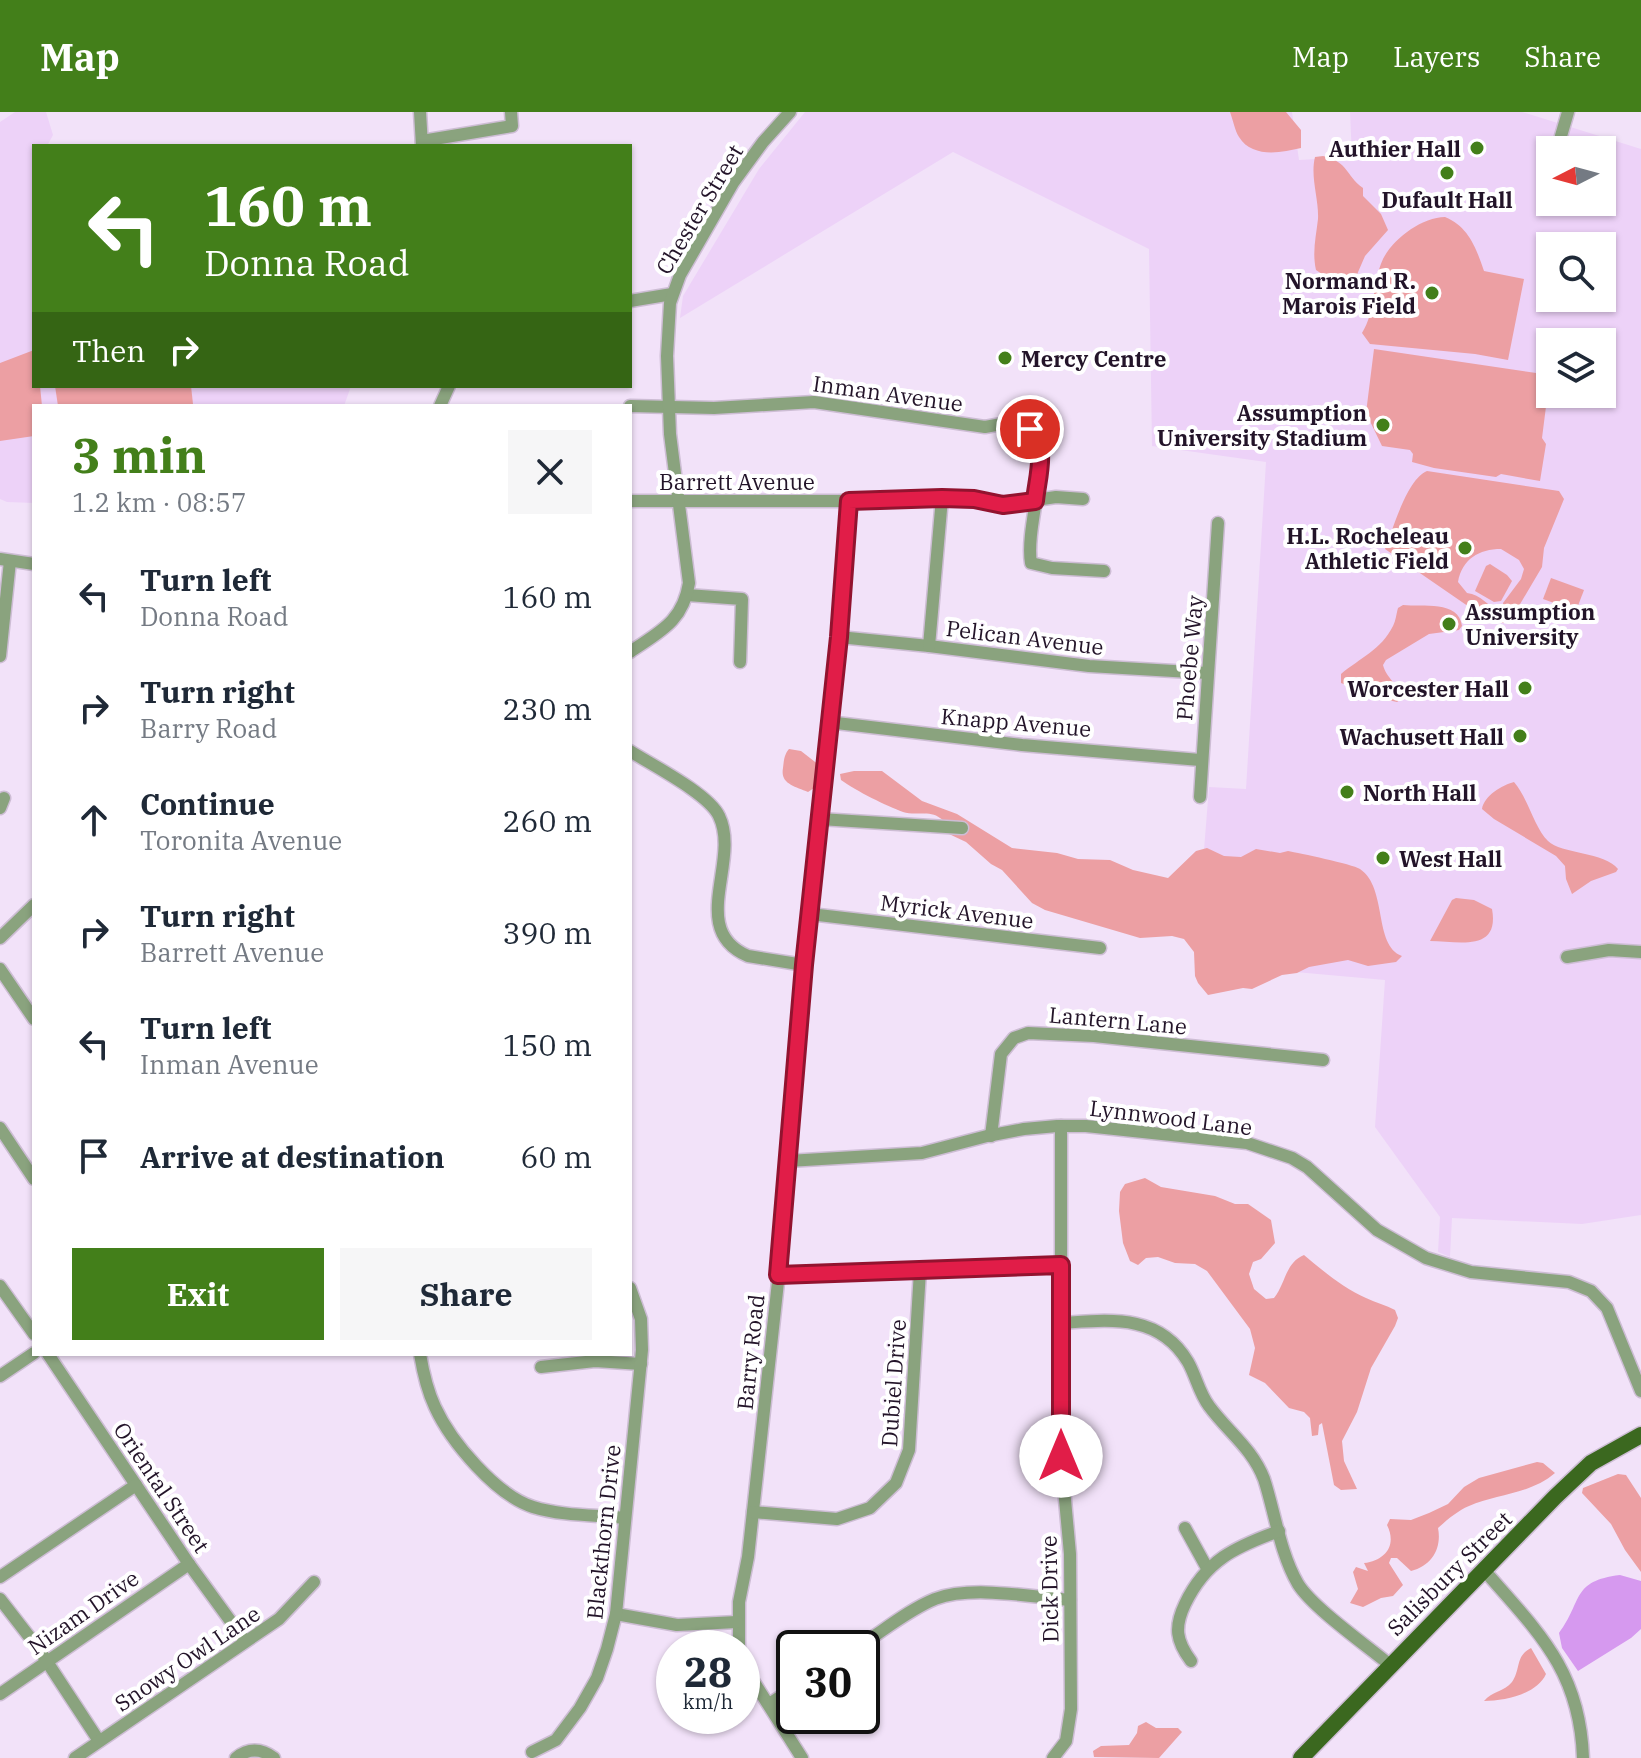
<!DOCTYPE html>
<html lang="en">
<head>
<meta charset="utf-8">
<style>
  :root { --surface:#fff; --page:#f6f6f7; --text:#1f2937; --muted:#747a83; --accent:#437f1a }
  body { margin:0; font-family:"IBM Plex Serif",serif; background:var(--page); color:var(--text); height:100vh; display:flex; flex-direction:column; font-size:30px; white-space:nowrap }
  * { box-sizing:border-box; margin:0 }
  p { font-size:26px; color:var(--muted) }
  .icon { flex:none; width:44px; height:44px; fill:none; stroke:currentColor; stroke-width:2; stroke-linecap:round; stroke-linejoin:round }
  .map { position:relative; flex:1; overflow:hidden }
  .drawer { position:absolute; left:32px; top:292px; width:600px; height:952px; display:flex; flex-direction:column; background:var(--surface); border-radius:0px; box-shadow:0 2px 6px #0004 }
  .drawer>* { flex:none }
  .top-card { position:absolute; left:32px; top:32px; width:600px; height:244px; border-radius:0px; box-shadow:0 2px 6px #0004; background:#437f1a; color:#fff; overflow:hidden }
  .needle { width:52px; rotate:264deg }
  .fabs { position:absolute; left:1536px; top:24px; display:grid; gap:16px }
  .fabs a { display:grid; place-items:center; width:80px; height:80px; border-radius:0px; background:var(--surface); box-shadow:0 2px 6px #0004; font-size:40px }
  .speed { position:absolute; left:656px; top:1518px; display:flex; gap:16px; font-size:40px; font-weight:700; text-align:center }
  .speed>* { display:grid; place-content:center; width:104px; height:104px; border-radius:50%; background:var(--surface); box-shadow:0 2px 6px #0004; line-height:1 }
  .speed small { font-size:20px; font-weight:400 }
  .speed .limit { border:4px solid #111; border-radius:12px; background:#fff; color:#111 }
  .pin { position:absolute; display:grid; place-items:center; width:68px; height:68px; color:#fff; margin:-34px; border:4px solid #fff; border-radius:50%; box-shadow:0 2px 8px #0007 }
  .me { position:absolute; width:88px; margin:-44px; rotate:0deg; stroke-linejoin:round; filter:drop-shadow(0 0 6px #0008) }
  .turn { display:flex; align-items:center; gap:28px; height:168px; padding:0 40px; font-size:36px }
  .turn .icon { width:104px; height:104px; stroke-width:2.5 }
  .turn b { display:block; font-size:56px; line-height:68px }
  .then { display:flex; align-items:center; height:76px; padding:0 40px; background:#0003; gap:16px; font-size:30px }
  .round { display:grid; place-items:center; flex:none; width:84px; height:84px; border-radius:0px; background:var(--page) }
  .summary { display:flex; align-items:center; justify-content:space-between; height:136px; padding:0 40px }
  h1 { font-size:48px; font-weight:800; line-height:60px; color:var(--accent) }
  .cta { display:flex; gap:16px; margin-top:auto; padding:16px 40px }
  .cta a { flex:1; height:92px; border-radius:0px; background:var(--accent); color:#fff; font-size:32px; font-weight:800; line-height:92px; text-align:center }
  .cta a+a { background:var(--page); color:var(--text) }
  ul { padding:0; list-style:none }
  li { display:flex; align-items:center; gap:24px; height:112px; padding:0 40px }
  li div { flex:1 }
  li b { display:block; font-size:30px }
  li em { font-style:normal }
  header { display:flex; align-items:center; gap:48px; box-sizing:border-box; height:112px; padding:0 40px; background:var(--accent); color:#fff }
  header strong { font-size:38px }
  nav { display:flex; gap:44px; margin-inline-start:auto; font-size:28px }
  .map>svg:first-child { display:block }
  .built { fill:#edd2f8; fill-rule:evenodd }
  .green { fill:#ec9fa3; fill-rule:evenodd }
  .water { fill:#d699ef }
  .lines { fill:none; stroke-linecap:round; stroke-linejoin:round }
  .minor-casing { stroke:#cdbdd4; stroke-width:15 }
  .major-casing { stroke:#cdbdd4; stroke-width:19 }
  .minor { stroke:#8aa37e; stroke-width:12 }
  .major { stroke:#3b681f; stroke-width:16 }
  .route-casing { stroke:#92132f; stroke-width:20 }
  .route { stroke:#e11d48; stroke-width:14 }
  .poi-dot { fill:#437f1a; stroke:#fff; stroke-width:3 }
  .labels { text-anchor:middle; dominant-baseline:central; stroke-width:8; stroke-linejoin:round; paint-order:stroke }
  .poi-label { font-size:22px; font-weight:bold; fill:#231429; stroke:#fff; text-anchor:end }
  .street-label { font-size:22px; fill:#231429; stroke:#fff }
</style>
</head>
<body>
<header>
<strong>Map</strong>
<nav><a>Map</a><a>Layers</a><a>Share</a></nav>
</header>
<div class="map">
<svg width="1641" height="1646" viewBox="0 0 1641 1646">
  <rect width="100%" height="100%" fill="#f2e2f9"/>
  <g class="built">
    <path d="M15,0H46L53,23L47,34H34V274H351L344,294H34V391L7,390L0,387V10Z"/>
    <path d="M805,0H1292L1299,48L1352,45L1350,0H1522L1641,37V1103L1582,1112L1452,1106L1450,1145L1438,1140L1440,1105L1375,1015L1385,868L1195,851L1209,675L1246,677L1266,350L1152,334L1149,137L953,40L680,206L683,184L759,57ZM1550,38H1602V90H1550ZM1550,134H1602V186H1550ZM1550,230H1602V282H1550Z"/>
  </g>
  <g class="green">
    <path d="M1230,0H1286L1301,18V36C1280,41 1252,46 1239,25C1235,19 1233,8 1230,0Z"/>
    <path d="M1323,44C1350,51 1344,62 1363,76V84L1381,102L1388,118L1365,144L1352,174L1346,178L1316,158C1312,140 1316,125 1318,107C1319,87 1310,65 1315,45Z"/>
    <path d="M1445,105C1469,115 1476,136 1484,159L1524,167L1508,248L1475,242L1370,232L1362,221C1376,199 1372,170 1383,147C1393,127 1422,105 1445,105Z"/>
    <path d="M1374,237L1550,263L1542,326L1546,332L1540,369L1501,362L1496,365L1434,356L1412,350L1413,342L1410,338L1382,334L1366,301Z"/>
    <path d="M34,238V274H40L42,294H34V324L0,329V251Z"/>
    <path d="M55,274H191L193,292L177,294H58Z"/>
    <path d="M1427,359L1559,379L1564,387L1544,436L1542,455L1513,504L1505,511L1491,510L1385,437C1393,417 1407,367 1427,359ZM1501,437L1519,448L1524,457L1521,467L1503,491L1504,498L1498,500C1488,493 1481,483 1467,481L1458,470C1462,447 1479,437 1501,437Z"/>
    <path d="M1490,452L1507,463L1512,469L1501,489L1494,490L1475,479L1486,454Z"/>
    <path d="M1551,466L1584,478L1576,499L1543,487Z"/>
    <path d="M1403,493C1422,495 1459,488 1462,514L1459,518L1429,522L1386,548L1383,553C1386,566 1399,572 1401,587L1397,590L1379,586L1341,571V562C1360,546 1381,538 1393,514C1396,508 1396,503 1398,496Z"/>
    <path d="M789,637L801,639L819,653L817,674L808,680C795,674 780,672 783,656C784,648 784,643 789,637Z"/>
    <path d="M854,659H882L922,689L957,702L1012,736L1057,741L1078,747L1110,748L1133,758L1168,766L1196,739L1207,736L1224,744L1241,745L1256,737L1280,741L1288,739C1299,741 1352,752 1360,757C1388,776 1373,833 1402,844L1396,850L1368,854L1348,848L1309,855L1297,861L1282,863L1252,877L1243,876L1208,883L1198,871L1195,864L1194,840L1184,827L1172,824L1140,826L1045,798L1032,791L1002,758L991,752L966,730L949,722C948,716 945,709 940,706C930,698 914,704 903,700C887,694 856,679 841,668L840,662Z"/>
    <path d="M1514,670C1528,686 1535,717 1548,729C1561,742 1605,740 1618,757L1616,760L1591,769L1572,782L1566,767L1565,754L1556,744L1494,707L1482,697C1484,684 1502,673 1514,670Z"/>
    <path d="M1456,786L1474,788L1492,797C1500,841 1457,829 1430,829L1452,788Z"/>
    <path d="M1145,1066L1161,1075L1215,1084L1235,1092H1248L1271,1108L1275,1131L1261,1147L1253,1150L1249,1162L1254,1177L1266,1187L1274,1186C1286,1171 1285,1151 1304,1143C1322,1158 1343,1176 1366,1186C1376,1191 1386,1193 1395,1198L1398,1206L1395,1214L1371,1256L1357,1300L1342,1329L1344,1349L1357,1377L1341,1378L1334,1373L1322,1311L1319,1313L1318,1323L1312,1324L1310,1306L1304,1300L1289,1296L1265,1271L1249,1263L1255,1236L1250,1217L1207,1159L1195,1152L1175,1151L1158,1145L1146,1146L1138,1153L1130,1149L1123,1131L1119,1099L1120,1080L1125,1072Z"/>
    <path d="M1537,1350L1543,1351L1555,1361C1531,1382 1496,1382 1469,1394C1457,1399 1447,1408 1438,1416C1442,1436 1432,1454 1411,1459L1397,1446H1391L1389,1451L1403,1473L1393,1484L1381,1486L1363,1495L1350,1491L1358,1477L1353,1460L1356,1455L1368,1459L1364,1451C1386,1448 1397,1433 1387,1413L1390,1407L1411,1408L1429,1401L1448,1392L1464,1375L1479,1366Z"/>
    <path d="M1618,1362L1626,1363L1641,1386V1460L1625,1438L1611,1412L1582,1381L1583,1376Z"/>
    <path d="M1531,1536L1546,1562C1537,1582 1505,1589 1484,1589C1492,1579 1504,1580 1512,1570C1521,1557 1515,1544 1531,1536Z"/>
    <path d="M1146,1610L1156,1616H1178L1182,1620L1159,1646L1094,1645L1093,1639L1101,1634L1129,1633L1137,1621L1138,1614Z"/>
  </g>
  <path class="water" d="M1620,1463L1641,1469V1517L1631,1526L1578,1559L1562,1536L1559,1521C1583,1489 1571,1469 1620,1463Z"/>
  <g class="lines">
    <defs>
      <g id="minor">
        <path d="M420,0L422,34"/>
        <path d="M1561,24L1568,0"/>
        <path d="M422,29L512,14L511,0"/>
        <path d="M630,189L672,182"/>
        <path d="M440,294L449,274"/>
        <path d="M630,294L714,296L814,290L985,315L1018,309C1025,313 1033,317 1037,325C1050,350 1025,417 1031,451L1052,456L1104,459"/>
        <path d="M630,389H838L942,386L974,387L1003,393L1056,385L1083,387"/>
        <path d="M0,447L34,452"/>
        <path d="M687,483L742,487L740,550"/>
        <path d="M839,525L929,534L1089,554L1207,561"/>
        <path d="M929,534L942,386"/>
        <path d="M630,540C659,520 683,510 689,471L670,322L667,244L670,191L680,163L733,71L763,30L790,0"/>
        <path d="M0,544L10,449"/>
        <path d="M828,610L1022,633L1200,648"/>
        <path d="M630,639C652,653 709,682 719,704C741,749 687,818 748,844L804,853L778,1170L748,1445L739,1490V1536"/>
        <path d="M1200,685L1218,411"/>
        <path d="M0,696L4,686"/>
        <path d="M820,707L962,716"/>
        <path d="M810,802L1100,836"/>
        <path d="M0,826L34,793"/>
        <path d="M1567,845L1609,838L1641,840"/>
        <path d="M804,853L839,525L849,389"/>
        <path d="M0,857L34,907"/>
        <path d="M0,1016L34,1067"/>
        <path d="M991,1024L1001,942L1014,926L1028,921L1094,924L1323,948"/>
        <path d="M788,1049L922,1041L987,1024L1024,1017L1057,1014H1086L1247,1031L1292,1046L1307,1055L1377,1118L1426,1146L1471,1160L1569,1170L1591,1179L1607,1196L1641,1279"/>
        <path d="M778,1163L1061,1153"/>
        <path d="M0,1174L34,1222"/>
        <path d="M1062,1211C1109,1208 1159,1201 1188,1250C1196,1264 1199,1281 1209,1294C1228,1320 1252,1336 1264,1367C1275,1401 1280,1441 1298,1472C1313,1496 1366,1533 1390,1553"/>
        <path d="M48,1242L189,1452L245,1529"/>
        <path d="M420,1242C423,1260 427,1278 435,1295C451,1330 496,1383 533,1395C562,1404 596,1403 625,1406"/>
        <path d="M541,1255L595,1249L641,1252"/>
        <path d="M0,1264L34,1241"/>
        <path d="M753,1400L837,1407L870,1396L896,1371L909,1338L920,1159"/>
        <path d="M1185,1416L1207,1456"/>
        <path d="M1484,1458C1538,1520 1580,1558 1583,1646"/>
        <path d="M0,1465L136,1373"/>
        <path d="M0,1487L38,1536L99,1629"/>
        <path d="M616,1502L677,1513L737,1510"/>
        <path d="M856,1536C882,1520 908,1498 935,1487C972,1473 1031,1485 1070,1488"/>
        <path d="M742,1547L752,1567L802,1646"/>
        <path d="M1191,1549C1176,1529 1174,1515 1185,1492C1206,1448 1235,1435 1279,1419"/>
        <path d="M0,1582L189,1452"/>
        <path d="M769,1592L794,1576"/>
        <path d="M532,1640L556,1628L580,1596L597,1566L607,1537L616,1502L642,1238L641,1207L630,1176"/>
        <path d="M75,1646L279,1507L314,1470"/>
        <path d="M236,1646C248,1636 261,1636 274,1646"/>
        <path d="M1053,1646L1066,1629L1071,1597L1070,1442L1061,1344V1014"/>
      </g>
      <path id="major" d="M1301,1646L1555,1385L1591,1351L1641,1323"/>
    </defs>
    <use href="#minor" class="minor-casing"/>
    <use href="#major" class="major-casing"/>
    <use href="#minor" class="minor"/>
    <use href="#major" class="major"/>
  </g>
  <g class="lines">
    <defs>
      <path id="route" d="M1030,317C1048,336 1037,366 1035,389L1003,393L974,387L942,386L849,389L839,525L804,853L778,1163L1061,1153V1344"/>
    </defs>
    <use href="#route" class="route-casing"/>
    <use href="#route" class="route"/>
  </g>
  <g class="poi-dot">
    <circle cx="1477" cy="36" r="8"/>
    <circle cx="1447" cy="61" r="8"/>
    <circle cx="1432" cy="181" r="8"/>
    <circle cx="1005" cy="246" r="8"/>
    <circle cx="1383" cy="313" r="8"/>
    <circle cx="1465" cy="436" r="8"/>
    <circle cx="1449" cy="512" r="8"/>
    <circle cx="1525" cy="576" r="8"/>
    <circle cx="1520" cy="624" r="8"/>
    <circle cx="1347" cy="680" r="8"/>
    <circle cx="1383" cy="746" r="8"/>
  </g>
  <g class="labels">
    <g class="poi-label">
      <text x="1461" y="36">Authier Hall</text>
      <text x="1447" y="87" text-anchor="middle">Dufault Hall</text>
      <text x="1416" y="168">Normand R.<tspan x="1416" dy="25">Marois Field</tspan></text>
      <text x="1021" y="246" text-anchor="start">Mercy Centre</text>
      <text x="1367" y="300">Assumption<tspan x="1367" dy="25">University Stadium</tspan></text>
      <text x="1449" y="423">H.L. Rocheleau<tspan x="1449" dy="25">Athletic Field</tspan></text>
      <text x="1465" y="499" text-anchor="start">Assumption<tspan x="1465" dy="25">University</tspan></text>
      <text x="1509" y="576">Worcester Hall</text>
      <text x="1504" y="624">Wachusett Hall</text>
      <text x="1363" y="680" text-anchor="start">North Hall</text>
      <text x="1399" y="746" text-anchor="start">West Hall</text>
    </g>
    <g class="street-label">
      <text transform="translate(699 97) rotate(-59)">Chester Street</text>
      <text transform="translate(888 281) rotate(8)">Inman Avenue</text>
      <text x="737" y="369">Barrett Avenue</text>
      <text transform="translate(1025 525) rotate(7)">Pelican Avenue</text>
      <text transform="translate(1189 546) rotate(-85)">Phoebe Way</text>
      <text transform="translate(1016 610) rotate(5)">Knapp Avenue</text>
      <text transform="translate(957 799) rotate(7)">Myrick Avenue</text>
      <text transform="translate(1118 908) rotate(5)">Lantern Lane</text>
      <text transform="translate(1171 1005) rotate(7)">Lynnwood Lane</text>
      <text transform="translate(750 1240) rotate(-84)">Barry Road</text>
      <text transform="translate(893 1271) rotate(-86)">Dubiel Drive</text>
      <text transform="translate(162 1375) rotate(56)">Oriental Street</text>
      <text transform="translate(603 1420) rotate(-84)">Blackthorn Drive</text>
      <text transform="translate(1449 1461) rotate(-45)">Salisbury Street</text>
      <text transform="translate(1049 1477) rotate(-91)">Dick Drive</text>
      <text transform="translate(83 1500) rotate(-35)">Nizam Drive</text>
      <text transform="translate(187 1546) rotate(-34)">Snowy Owl Lane</text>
    </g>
  </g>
</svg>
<div class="fabs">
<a><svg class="needle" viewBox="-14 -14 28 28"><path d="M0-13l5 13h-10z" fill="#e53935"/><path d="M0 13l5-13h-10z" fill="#747a83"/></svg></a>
<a><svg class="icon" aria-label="search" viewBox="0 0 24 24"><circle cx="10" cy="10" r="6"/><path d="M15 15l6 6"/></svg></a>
<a><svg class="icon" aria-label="layers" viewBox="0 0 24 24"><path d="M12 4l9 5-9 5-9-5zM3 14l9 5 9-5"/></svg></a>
</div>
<div class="speed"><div>28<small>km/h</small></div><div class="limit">30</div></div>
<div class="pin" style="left:1030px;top:317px;background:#d93025"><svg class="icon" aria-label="arrive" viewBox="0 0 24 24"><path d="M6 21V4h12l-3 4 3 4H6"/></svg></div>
<svg class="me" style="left:1061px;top:1344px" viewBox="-20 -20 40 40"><circle r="19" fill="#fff"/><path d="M0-13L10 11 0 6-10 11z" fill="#e11d48"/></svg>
<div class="top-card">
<div class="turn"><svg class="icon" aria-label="left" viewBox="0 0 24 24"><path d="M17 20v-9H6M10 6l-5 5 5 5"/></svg><div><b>160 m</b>Donna Road</div></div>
<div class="then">Then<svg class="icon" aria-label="right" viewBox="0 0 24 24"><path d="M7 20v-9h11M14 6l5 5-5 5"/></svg></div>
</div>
<section class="drawer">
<div class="summary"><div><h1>3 min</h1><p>1.2 km · 08:57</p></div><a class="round"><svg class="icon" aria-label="close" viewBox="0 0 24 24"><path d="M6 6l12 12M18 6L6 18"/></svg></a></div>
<ul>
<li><svg class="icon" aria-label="left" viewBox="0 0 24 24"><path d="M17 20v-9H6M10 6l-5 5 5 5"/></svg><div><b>Turn left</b><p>Donna Road</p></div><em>160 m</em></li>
<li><svg class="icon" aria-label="right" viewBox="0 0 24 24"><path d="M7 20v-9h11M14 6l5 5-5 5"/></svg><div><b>Turn right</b><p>Barry Road</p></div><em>230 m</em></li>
<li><svg class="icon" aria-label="ahead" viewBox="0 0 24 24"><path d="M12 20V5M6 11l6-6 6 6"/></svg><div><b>Continue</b><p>Toronita Avenue</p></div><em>260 m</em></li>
<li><svg class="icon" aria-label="right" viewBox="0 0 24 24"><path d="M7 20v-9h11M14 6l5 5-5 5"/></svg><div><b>Turn right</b><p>Barrett Avenue</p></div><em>390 m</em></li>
<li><svg class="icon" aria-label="left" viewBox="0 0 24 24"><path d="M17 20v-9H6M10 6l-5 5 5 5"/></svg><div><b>Turn left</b><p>Inman Avenue</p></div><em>150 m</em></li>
<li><svg class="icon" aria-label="arrive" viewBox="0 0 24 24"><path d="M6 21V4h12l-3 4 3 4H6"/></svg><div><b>Arrive at destination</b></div><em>60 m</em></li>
</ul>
<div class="cta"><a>Exit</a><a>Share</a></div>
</section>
</div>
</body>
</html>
